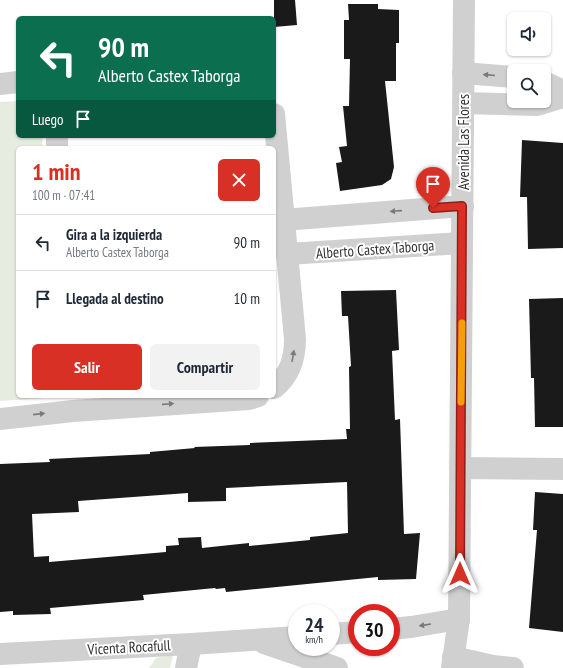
<!DOCTYPE html>
<html lang="es">
<head>
<meta charset="utf-8">
<style>
  :root { --surface:#fff; --page:#f2f2f3; --text:#1f2937; --muted:#747a83; --line:#e0e1e3; --accent:#d93025 }
  body { margin:0; font-family:"PT Sans Narrow",sans-serif; background:var(--page); color:var(--text); height:100vh; display:flex; flex-direction:column; font-size:15px; white-space:nowrap }
  * { box-sizing:border-box; margin:0 }
  p { font-size:13px; color:var(--muted) }
  .icon { flex:none; width:22px; height:22px; fill:none; stroke:currentColor; stroke-width:2; stroke-linecap:round; stroke-linejoin:round }
  .map { position:relative; flex:1; overflow:hidden }
  .panel { position:absolute; left:16px; top:146px; width:260px; height:252px; display:flex; flex-direction:column; background:var(--surface); border-radius:6px; box-shadow:0 1px 3px #0004 }
  .panel>* { flex:none }
  .hud { position:absolute; left:16px; top:16px; width:260px; height:122px; border-radius:6px; box-shadow:0 1px 3px #0004; background:#0b6e4f; color:#fff; overflow:hidden }
  .buttons { position:absolute; left:507px; top:12px; display:grid; gap:8px }
  .buttons a { display:grid; place-items:center; width:44px; height:44px; border-radius:6px; background:var(--surface); box-shadow:0 1px 3px #0004; font-size:20px }
  .speed { position:absolute; left:288px; top:604px; display:flex; gap:8px; font-size:20px; font-weight:700; text-align:center }
  .speed>* { display:grid; place-content:center; width:52px; height:52px; border-radius:50%; background:var(--surface); box-shadow:0 1px 3px #0004; line-height:1 }
  .speed small { font-size:10px; font-weight:400 }
  .speed .limit { border:6px solid #d22; background:#fff; color:#111 }
  .pin { position:absolute; display:grid; place-items:center; width:34px; height:34px; color:#fff; margin:-41px -17px; border-radius:50% 50% 50% 0; rotate:-45deg; box-shadow:0 0 4px #0007 }
  .pin .icon { rotate:45deg }
  .me { position:absolute; width:44px; margin:-22px; rotate:0deg; stroke-linejoin:round; filter:drop-shadow(0 0 3px #0008) }
  .turn { display:flex; align-items:center; gap:14px; height:84px; padding:0 16px; font-size:18px }
  .turn .icon { width:52px; height:52px; stroke-width:2.5 }
  .turn b { display:block; font-size:28px; line-height:34px }
  .then { display:flex; align-items:center; height:38px; padding:0 16px; background:#0003; gap:8px; font-size:15px }
  .round { display:grid; place-items:center; flex:none; width:42px; height:42px; border-radius:6px; background:var(--page) }
  .head { display:flex; align-items:center; justify-content:space-between; height:68px; padding:0 16px }
  h1 { font-size:24px; font-weight:700; line-height:30px; color:var(--accent) }
  .button { display:flex; gap:8px; margin-top:auto; padding:8px 16px }
  .button a { flex:1; height:46px; border-radius:6px; background:var(--accent); color:#fff; font-size:16px; font-weight:700; line-height:46px; text-align:center }
  .button a+a { background:var(--page); color:var(--text) }
  ul { padding:0; list-style:none }
  li { display:flex; align-items:center; gap:12px; height:56px; padding:0 16px; border-top:1px solid var(--line) }
  li div { flex:1 }
  li b { display:block; font-size:15px }
  li em { font-style:normal }
  .map>svg:first-child { display:block }
  .green { fill:#e6ecdf }
  .building { fill:#1a1a1a; fill-rule:evenodd }
  .lines { fill:none; stroke-linecap:round; stroke-linejoin:round }
  .street { stroke:#d0d0d0; stroke-width:22 }
  .oneway { fill:#7a7a7a }
  .route-casing { stroke:#8d1f18; stroke-width:10 }
  .route { stroke:#d93025; stroke-width:7 }
  .slow { stroke:#f59e0b; stroke-width:7 }
  .labels { text-anchor:middle; dominant-baseline:central; stroke-width:4; stroke-linejoin:round; paint-order:stroke }
  .street-label { font-size:15px; fill:#333; stroke:#fff }
</style>
</head>
<body>
<div class="map">
<svg width="563" height="668" viewBox="0 0 563 668">
  <rect width="100%" height="100%" fill="#fff"/>
  <g class="green">
    <path d="M18,101V136H42L43,148H18V396L62,397L0,401V102Z"/>
    <path d="M173,655L170,668H149L156,658Z"/>
  </g>
  <g class="building">
    <path d="M274,0H295L297,25L274,27Z"/>
    <path d="M348,4H378V9L399,10V43H396V81H385L394,167L391,179L382,185L340,191L336,163L342,162L339,147L347,146L343,106H349L350,59H344V20H349Z"/>
    <path d="M522,140L563,143V248L528,249L527,197H520Z"/>
    <path d="M396,290L399,350L392,351L395,420L400,419L404,534L420,533L416,579L378,580V577L226,592L225,588L216,589L215,588L143,595L144,600L50,608L51,614L13,615V611L0,612V464L50,462L49,459L150,454V452L195,448L194,447L250,445V443L347,439L346,429H350L349,367L351,366L348,316H342L341,291ZM347,482L348,533L310,537V540L249,546V543L202,548L201,537L178,538L179,545L166,546V552L49,562V556L34,557L32,514L79,512L78,501L188,493V502L226,501V488Z"/>
    <path d="M563,298V427H535L534,378H531L529,299Z"/>
    <path d="M535,492L563,494V632L529,628L537,530H533Z"/>
  </g>
  <g class="lines">
    <g class="street">
      <path d="M463,73L514,77"/>
      <path d="M544,82L563,91"/>
      <path d="M0,84L18,82"/>
      <path d="M463,103L537,105L563,97"/>
      <path d="M274,114L295,339C295,359 290,375 274,388"/>
      <path d="M57,136V148"/>
      <path d="M283,220L463,206"/>
      <path d="M287,254L462,243"/>
      <path d="M0,419L73,411L249,399L258,396"/>
      <path d="M460,468L563,469"/>
      <path d="M391,629L411,627L459,619"/>
      <path d="M331,634L357,632"/>
      <path d="M264,643L337,668"/>
      <path d="M0,654L191,644L297,637"/>
      <path d="M453,657L493,666L513,668"/>
      <path d="M186,668L191,644"/>
      <path d="M452,668L459,619L464,0"/>
    </g>
  </g>
  <defs><path id="oneway-solid" d="M-6-.8H1V-3.2L6.5 0L1 3.2V.8H-6Z"/></defs>
  <g class="oneway">
    <use href="#oneway-solid" transform="translate(489 75) rotate(-175)"/>
    <use href="#oneway-solid" transform="translate(396 211) rotate(176)"/>
    <use href="#oneway-solid" transform="translate(293 356) rotate(-80)"/>
    <use href="#oneway-solid" transform="translate(168 404) rotate(-4)"/>
    <use href="#oneway-solid" transform="translate(39 414) rotate(-6)"/>
    <use href="#oneway-solid" transform="translate(425 625) rotate(171)"/>
  </g>
  <g class="lines">
    <defs>
      <path id="route" d="M433,208L462,206L460,574"/>
    </defs>
    <use href="#route" class="route-casing"/>
    <use href="#route" class="route"/>
    <path class="slow" d="M461,402L462,323"/>
  </g>
  <g class="labels">
    <g class="street-label">
      <text transform="translate(463 142) rotate(-90)">Avenida Las Flores</text>
      <text transform="translate(375 249) rotate(-4)">Alberto Castex Taborga</text>
      <text transform="translate(129 647) rotate(-3)">Vicenta Rocafull</text>
    </g>
  </g>
</svg>
<div class="buttons">
<a><svg class="icon" aria-label="sound" viewBox="0 0 24 24"><path d="M4 9h4l5-4v14l-5-4H4zM17 9q2 3 0 6"/></svg></a>
<a><svg class="icon" aria-label="search" viewBox="0 0 24 24"><circle cx="10" cy="10" r="6"/><path d="M15 15l6 6"/></svg></a>
</div>
<div class="speed"><div>24<small>km/h</small></div><div class="limit">30</div></div>
<div class="pin" style="left:433px;top:208px;background:#d93025"><svg class="icon" aria-label="arrive" viewBox="0 0 24 24"><path d="M6 21V4h12l-3 4 3 4H6"/></svg></div>
<svg class="me" style="left:460px;top:574px" viewBox="-20 -20 40 40"><path d="M0-17L14 15 0 8-14 15z" fill="#d93025" stroke="#fff" stroke-width="4"/></svg>
<div class="hud">
<div class="turn"><svg class="icon" aria-label="left" viewBox="0 0 24 24"><path d="M17 20v-9H6M10 6l-5 5 5 5"/></svg><div><b>90 m</b>Alberto Castex Taborga</div></div>
<div class="then">Luego<svg class="icon" aria-label="arrive" viewBox="0 0 24 24"><path d="M6 21V4h12l-3 4 3 4H6"/></svg></div>
</div>
<section class="panel">
<div class="head"><div><h1>1 min</h1><p>100 m · 07:41</p></div><a class="round" style="background:#d93025;color:#fff"><svg class="icon" aria-label="close" viewBox="0 0 24 24"><path d="M6 6l12 12M18 6L6 18"/></svg></a></div>
<ul>
<li><svg class="icon" aria-label="left" viewBox="0 0 24 24"><path d="M17 20v-9H6M10 6l-5 5 5 5"/></svg><div><b>Gira a la izquierda</b><p>Alberto Castex Taborga</p></div><em>90 m</em></li>
<li><svg class="icon" aria-label="arrive" viewBox="0 0 24 24"><path d="M6 21V4h12l-3 4 3 4H6"/></svg><div><b>Llegada al destino</b></div><em>10 m</em></li>
</ul>
<div class="button"><a>Salir</a><a>Compartir</a></div>
</section>
</div>
</body>
</html>
